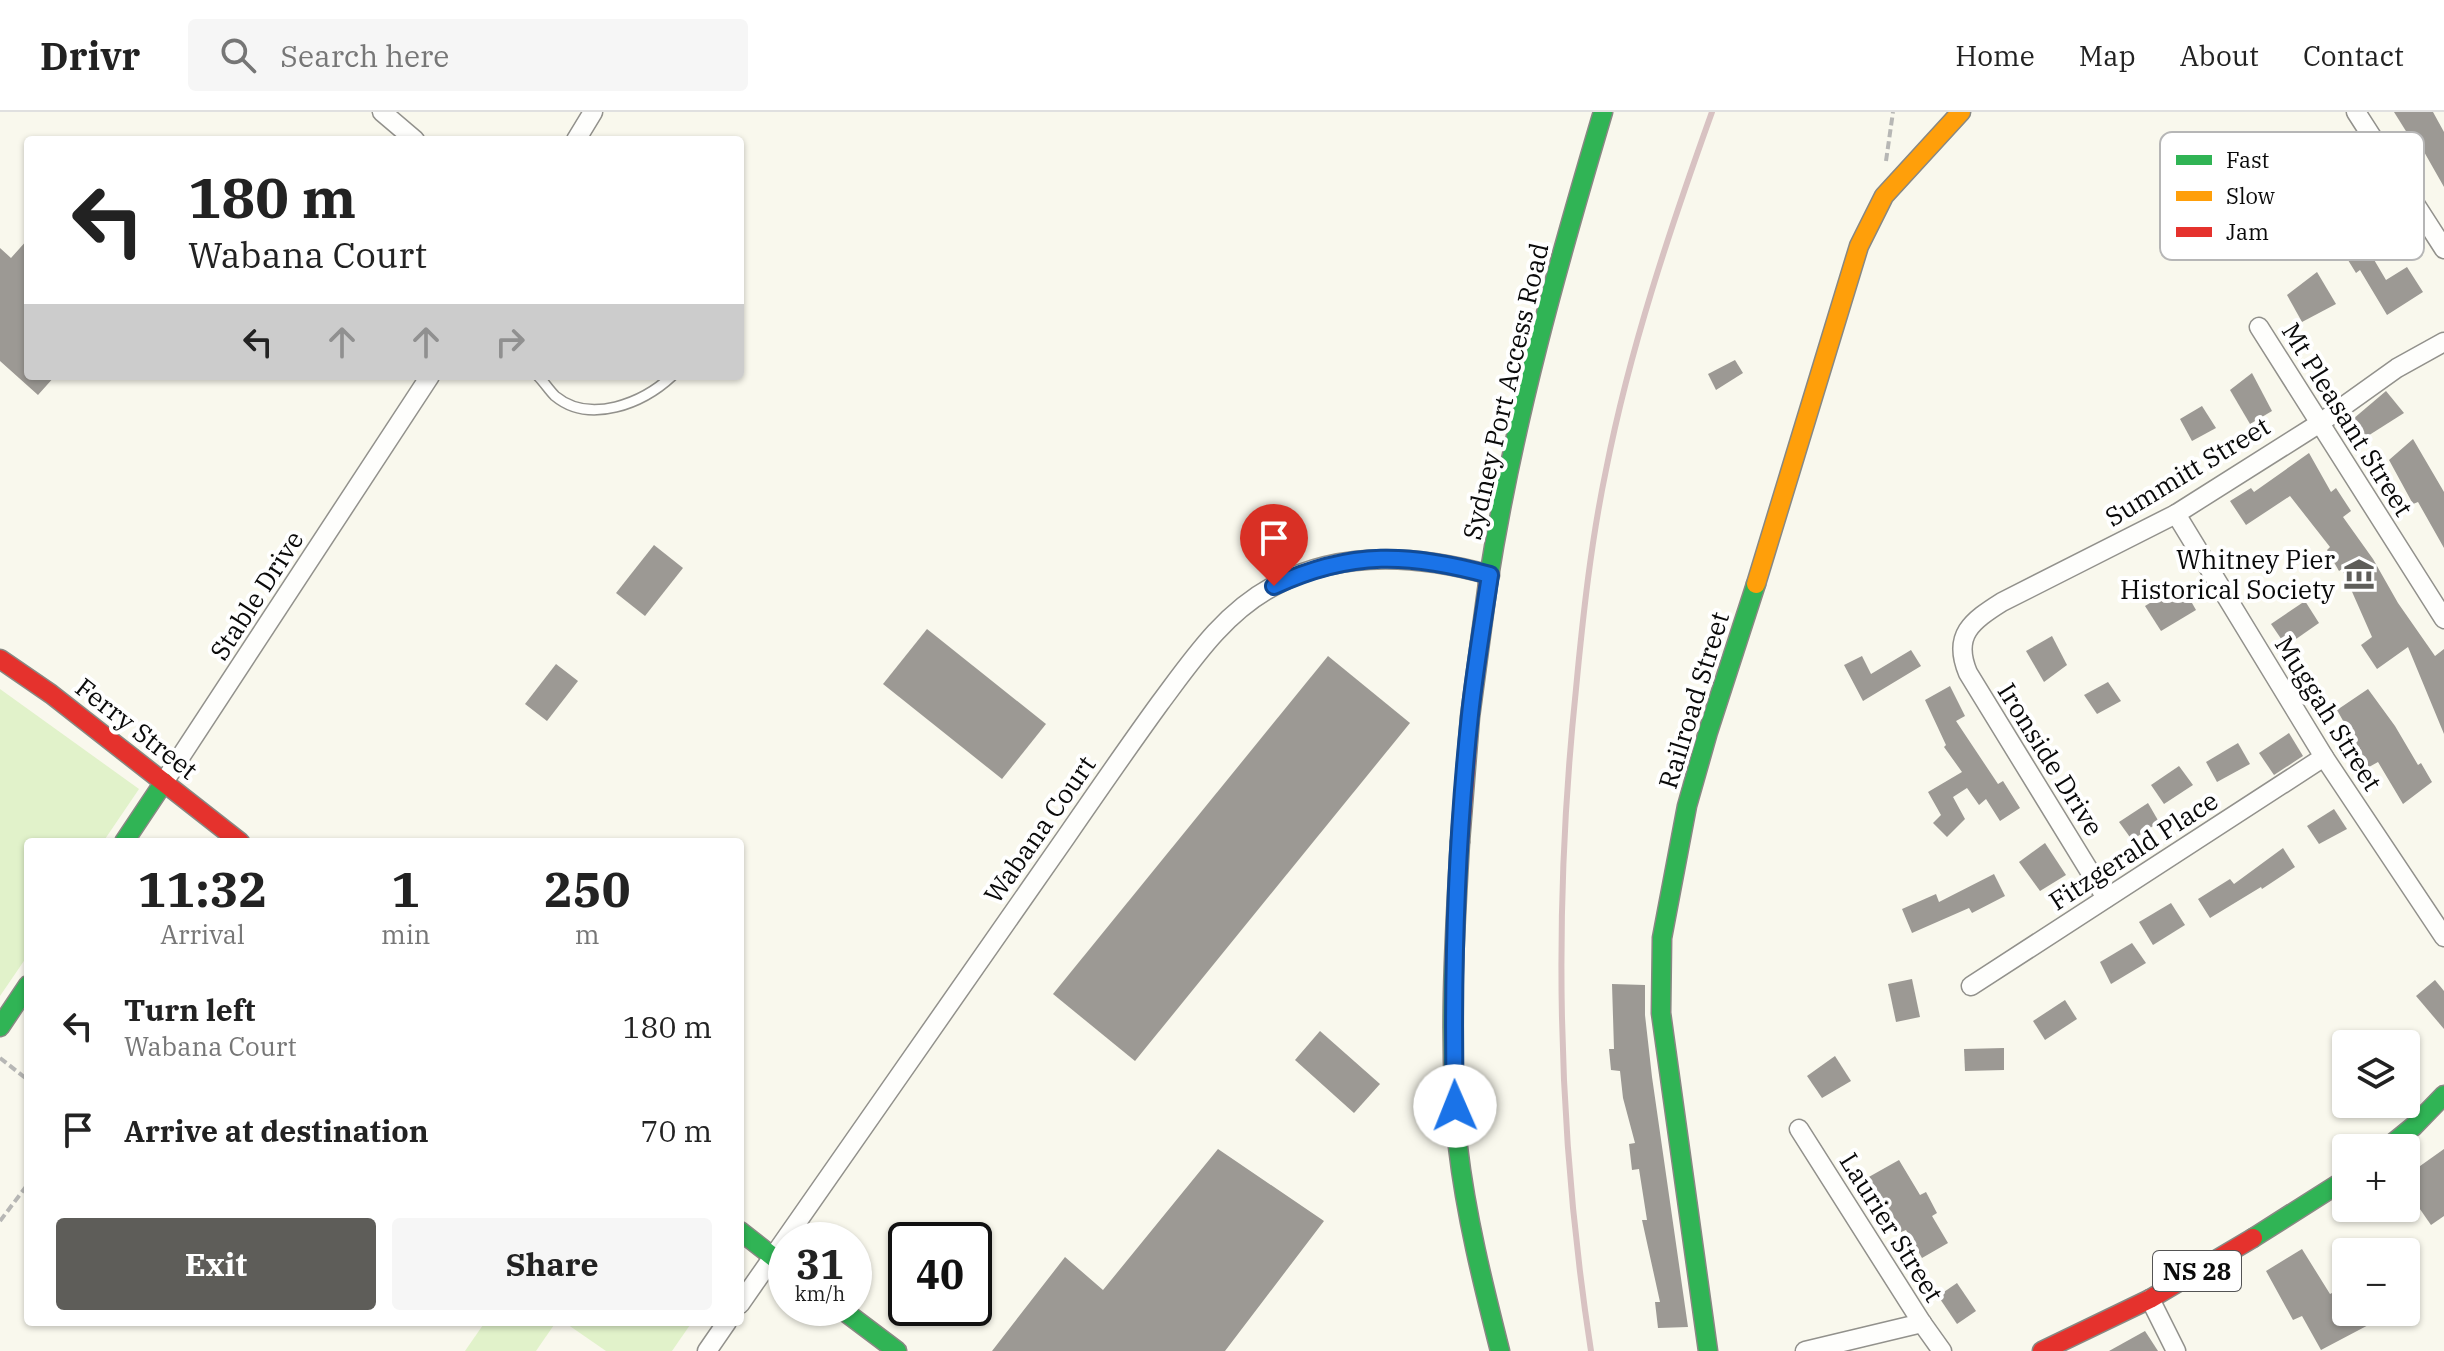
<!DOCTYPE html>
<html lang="en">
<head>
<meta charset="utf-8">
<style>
  :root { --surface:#fff; --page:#f6f6f6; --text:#222; --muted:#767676; --line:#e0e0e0; --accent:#5e5d59 }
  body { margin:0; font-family:"IBM Plex Serif",serif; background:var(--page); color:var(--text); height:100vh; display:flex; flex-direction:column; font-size:30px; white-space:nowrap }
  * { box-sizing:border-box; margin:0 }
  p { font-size:26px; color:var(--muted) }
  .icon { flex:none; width:44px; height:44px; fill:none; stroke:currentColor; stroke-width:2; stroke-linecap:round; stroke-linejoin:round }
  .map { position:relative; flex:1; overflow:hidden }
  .drawer { position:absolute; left:24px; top:726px; width:720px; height:488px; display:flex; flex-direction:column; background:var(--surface); border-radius:8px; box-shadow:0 2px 6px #0004 }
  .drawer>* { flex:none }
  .hud { position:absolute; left:24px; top:24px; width:720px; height:244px; border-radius:8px; box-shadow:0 2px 6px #0004; background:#fff; color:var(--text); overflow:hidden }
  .fabs { position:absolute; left:2332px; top:918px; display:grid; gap:16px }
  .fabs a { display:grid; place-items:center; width:88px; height:88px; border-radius:8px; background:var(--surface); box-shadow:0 2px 6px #0004; font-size:40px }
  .speed { position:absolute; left:768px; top:1110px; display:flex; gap:16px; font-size:40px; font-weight:700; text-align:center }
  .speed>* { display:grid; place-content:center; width:104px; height:104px; border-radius:50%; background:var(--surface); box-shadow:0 2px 6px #0004; line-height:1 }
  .speed small { font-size:20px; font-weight:400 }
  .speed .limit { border:4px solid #111; border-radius:12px; background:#fff; color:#111 }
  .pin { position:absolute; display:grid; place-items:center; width:68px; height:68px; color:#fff; margin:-82px -34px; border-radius:50% 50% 50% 0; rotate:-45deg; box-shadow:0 0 8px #0007 }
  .pin .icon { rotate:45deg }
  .me { position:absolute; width:88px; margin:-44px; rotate:359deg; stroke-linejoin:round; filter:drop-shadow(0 0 6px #0008) }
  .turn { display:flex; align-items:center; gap:28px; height:168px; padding:0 32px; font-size:36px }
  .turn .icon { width:104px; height:104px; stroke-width:2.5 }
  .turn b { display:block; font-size:56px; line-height:68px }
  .lanes { display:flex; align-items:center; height:76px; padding:0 32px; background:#0003; justify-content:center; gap:40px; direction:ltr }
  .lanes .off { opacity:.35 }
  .eta { display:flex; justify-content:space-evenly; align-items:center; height:136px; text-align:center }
  .eta b { font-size:48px; font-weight:800; line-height:56px }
  .primary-button { display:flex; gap:16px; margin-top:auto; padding:16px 32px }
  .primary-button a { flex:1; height:92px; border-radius:8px; background:var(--accent); color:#fff; font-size:32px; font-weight:800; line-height:92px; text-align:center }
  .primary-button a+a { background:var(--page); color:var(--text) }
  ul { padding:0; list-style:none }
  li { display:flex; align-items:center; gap:24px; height:104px; padding:0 32px }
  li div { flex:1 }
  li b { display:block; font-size:30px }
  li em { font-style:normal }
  header { display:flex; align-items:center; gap:48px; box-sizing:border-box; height:112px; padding:0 40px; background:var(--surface); border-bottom:2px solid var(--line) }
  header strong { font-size:38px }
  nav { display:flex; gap:44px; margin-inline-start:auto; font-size:28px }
  .search { width:560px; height:72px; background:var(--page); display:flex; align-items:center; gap:20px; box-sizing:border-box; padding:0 28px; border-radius:8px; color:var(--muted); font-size:30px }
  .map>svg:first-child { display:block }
  .green { fill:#e1f2ca }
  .building { fill:#9c9994 }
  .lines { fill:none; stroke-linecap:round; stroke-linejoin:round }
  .lane-casing { stroke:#92918c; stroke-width:12 }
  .street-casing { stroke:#92918c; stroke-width:21 }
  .fast-casing { stroke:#888883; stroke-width:21 }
  .slow-casing { stroke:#888883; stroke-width:21 }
  .jam-casing { stroke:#888883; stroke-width:21 }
  .path { stroke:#b7b7b5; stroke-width:4; stroke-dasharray:8 4; stroke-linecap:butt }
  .lane { stroke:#fefefc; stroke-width:9 }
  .street { stroke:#fefefc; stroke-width:18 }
  .fast { stroke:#30b455; stroke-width:18 }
  .slow { stroke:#ff9f0a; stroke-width:18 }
  .jam { stroke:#e5322d; stroke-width:18 }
  .rail { stroke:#d8c2c2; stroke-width:6 }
  .route-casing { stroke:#114b97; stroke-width:20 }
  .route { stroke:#1a73e8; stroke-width:14 }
  .labels { text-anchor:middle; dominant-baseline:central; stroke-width:8; stroke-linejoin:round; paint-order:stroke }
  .shield { fill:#fff; stroke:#545454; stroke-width:2 }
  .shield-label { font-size:24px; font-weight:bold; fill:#0a0a0a }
  .street-label { font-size:26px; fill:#0a0a0a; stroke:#fff }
  .poi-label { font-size:26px; fill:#0a0a0a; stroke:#fff; text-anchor:end }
  .key { fill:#fff; stroke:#b6b6b6; stroke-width:2 }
  .key-label { font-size:22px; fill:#0a0a0a }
</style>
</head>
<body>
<header>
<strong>Drivr</strong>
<div class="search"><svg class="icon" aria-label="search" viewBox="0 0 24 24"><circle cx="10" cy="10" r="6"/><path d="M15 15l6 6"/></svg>Search here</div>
<nav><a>Home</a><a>Map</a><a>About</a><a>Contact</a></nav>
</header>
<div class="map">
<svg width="2444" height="1239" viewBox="0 0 2444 1239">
  <rect width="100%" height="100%" fill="#f9f8ed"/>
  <g class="green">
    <path d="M0,577L139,677L103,730H28V843L0,884Z"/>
    <path d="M485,1210H556L536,1239H465Z"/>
    <path d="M564,1210H692L672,1239H606Z"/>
  </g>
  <g class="building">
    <path d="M2394,0H2433L2444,20V75L2423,38L2419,40Z"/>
    <path d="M28,127V264H55L38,283L0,249V136L11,146Z"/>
    <path d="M2363,129L2386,168L2407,155L2423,180L2387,203L2360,158L2356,161L2343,140Z"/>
    <path d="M2317,160L2336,192L2302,210L2287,183Z"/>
    <path d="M1735,248L1743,261L1716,278L1708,262Z"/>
    <path d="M2252,261L2272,299L2250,312L2230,278Z"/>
    <path d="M2386,279L2404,301L2363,327L2353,307Z"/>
    <path d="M2202,294L2216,316L2192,329L2180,307Z"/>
    <path d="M2413,327L2444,380V436L2418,390L2413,392L2389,348Z"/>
    <path d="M2309,341L2331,380L2336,376L2351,399L2343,405L2373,447L2398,491L2435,544L2444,537V622L2408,535L2377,557L2361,533L2372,525L2342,457L2339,459L2327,438L2330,435L2290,384L2246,413L2230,389L2251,376L2254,380Z"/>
    <path d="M654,433L683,456L645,504L616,481Z"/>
    <path d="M2181,472L2196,498L2161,519L2145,494Z"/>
    <path d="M2305,489L2319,511L2286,534L2271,512Z"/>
    <path d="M927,517L1046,612L1002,667L883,572Z"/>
    <path d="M2052,524L2067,553L2044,570L2026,539Z"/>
    <path d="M1911,538L1921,554L1863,589L1844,553L1862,544L1871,562Z"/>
    <path d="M1328,544L1410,611L1135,949L1053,882Z"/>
    <path d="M556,552L578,569L547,609L525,592Z"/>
    <path d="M2108,570L2121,589L2097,602L2084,583Z"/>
    <path d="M1950,574L1965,604L1956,609L1998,672L2003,669L2020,696L2000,709L1986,687L1979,693L1967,676L1953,685L1965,707L1947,725L1933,711L1941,703L1928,680L1962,660L1944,635L1946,633L1925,588Z"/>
    <path d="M2368,577L2395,614L2418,653L2421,651L2432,670L2403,692L2378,650L2369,655L2337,598Z"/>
    <path d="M2289,621L2303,644L2274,663L2259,641Z"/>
    <path d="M2238,631L2250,652L2217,670L2206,650Z"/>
    <path d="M2179,654L2193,673L2164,692L2151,673Z"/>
    <path d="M2148,691L2159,710L2132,728L2119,710Z"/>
    <path d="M2334,697L2347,717L2319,732L2307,714Z"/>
    <path d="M2045,731L2066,763L2040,779L2019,750Z"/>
    <path d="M2283,736L2295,755L2262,777L2261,775L2210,806L2198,787L2230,767L2234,772Z"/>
    <path d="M1994,762L2005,784L1972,801L1969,796L1912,821L1902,797L1936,782L1939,790Z"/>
    <path d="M2171,791L2185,813L2153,833L2139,810Z"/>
    <path d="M2132,831L2146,851L2111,872L2100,850Z"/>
    <path d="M1912,867L1920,905L1896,910L1888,872Z"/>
    <path d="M2435,868L2444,879V917L2416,884Z"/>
    <path d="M1612,872L1645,873V903L1652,965L1688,1215L1658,1216L1655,1190H1660L1642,1108H1647L1639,1057L1632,1058L1629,1032L1635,1031L1623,986L1620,959L1611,958L1609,937H1614Z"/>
    <path d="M2065,888L2077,907L2045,928L2033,909Z"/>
    <path d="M1320,919L1380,972L1354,1001L1295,948Z"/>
    <path d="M2004,936V958L1965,959L1964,937Z"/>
    <path d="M1835,944L1851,969L1822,986L1807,964Z"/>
    <path d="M1218,1037L1324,1109L1225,1239H992L1065,1145L1103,1178Z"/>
    <path d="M2444,1037V1104L2431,1113L2406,1077V1064Z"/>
    <path d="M1899,1048L1920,1083L1926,1080L1937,1101L1932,1104L1948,1131L1922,1146L1906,1118L1901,1120L1884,1087L1880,1089L1867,1066Z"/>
    <path d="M2302,1137L2330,1182L2346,1174V1200H2393L2321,1238L2302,1204L2293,1208L2266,1159Z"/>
    <path d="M1957,1171L1976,1199L1957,1212L1938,1184Z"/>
    <path d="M2145,1219L2158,1239H2109Z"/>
  </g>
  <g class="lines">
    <defs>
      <path id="lane" d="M538,264C544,270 549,278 555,284C590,313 643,291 672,264"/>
      <g id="street">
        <path d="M382,0L415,28"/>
        <path d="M2356,0L2444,137"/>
        <path d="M576,28L593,0"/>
        <path d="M2259,215L2444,507"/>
        <path d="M2176,402L2324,645L2444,825"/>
        <path d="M164,670L430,264"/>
        <path d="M2106,786L1968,561C1952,523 1972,509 2002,490L2176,402L2320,311L2397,256L2444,230"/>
        <path d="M1971,874L2324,645"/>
        <path d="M1799,1017L1922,1211L1942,1239"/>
        <path d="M2150,1187L2176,1239"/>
        <path d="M740,1192C849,1037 957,880 1066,725C1097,680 1128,635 1160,591C1193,547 1223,502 1272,475C1340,437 1418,443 1490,463"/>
        <path d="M707,1239L727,1210"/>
        <path d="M1805,1239L1922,1211"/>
      </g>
      <g id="fast">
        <path d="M1488,471C1513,311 1557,155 1603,0"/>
        <path d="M124,730L164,670"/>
        <path d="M1460,730C1454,832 1448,934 1458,1035C1466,1104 1483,1172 1500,1239"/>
        <path d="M0,915L28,873"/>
        <path d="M2387,1036L2414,1014L2444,983"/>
        <path d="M740,1119L786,1155"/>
        <path d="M2253,1126L2346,1067"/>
        <path d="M840,1196L897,1239"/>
        <path d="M1708,1239L1661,901L1662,826L1687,694L1708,620L1756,472"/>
      </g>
      <path id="slow" d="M1756,472L1859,134L1884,84L1961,0"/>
      <g id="jam">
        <path d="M0,547L51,582L240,730"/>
        <path d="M1460,730L1470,605L1488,471"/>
        <path d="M2042,1239L2150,1187L2253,1126"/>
      </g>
    </defs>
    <use href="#lane" class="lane-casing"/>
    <use href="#street" class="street-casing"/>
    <use href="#fast" class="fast-casing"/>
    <use href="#slow" class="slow-casing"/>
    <use href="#jam" class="jam-casing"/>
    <g class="path">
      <path d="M1886,49L1893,0"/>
      <path d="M0,946L28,968"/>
      <path d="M0,1109L28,1072"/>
    </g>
    <use href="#lane" class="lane"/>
    <use href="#street" class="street"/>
    <use href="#fast" class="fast"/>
    <use href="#slow" class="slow"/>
    <use href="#jam" class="jam"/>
    <path class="rail" d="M1591,1239C1557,1020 1553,797 1576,577C1583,503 1591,430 1606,358C1630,236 1670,117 1712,0"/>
  </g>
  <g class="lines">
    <defs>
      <path id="route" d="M1274,474C1351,438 1410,441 1490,463C1483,510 1475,556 1470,603C1456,733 1452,863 1455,994"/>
    </defs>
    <use href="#route" class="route-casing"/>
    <use href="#route" class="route"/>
  </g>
  <defs>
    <symbol id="museum-bare" viewBox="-9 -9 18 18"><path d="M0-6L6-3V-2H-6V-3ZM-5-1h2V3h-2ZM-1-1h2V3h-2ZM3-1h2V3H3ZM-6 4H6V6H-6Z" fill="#5e5d59" stroke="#fff" stroke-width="2.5" paint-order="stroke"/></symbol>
  </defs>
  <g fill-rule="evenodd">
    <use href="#museum-bare" x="2337" y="440" width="44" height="44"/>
  </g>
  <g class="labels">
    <rect class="shield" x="2153" y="1139" width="88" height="40" rx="6"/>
    <g class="shield-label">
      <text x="2197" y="1159">NS 28</text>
    </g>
    <g class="street-label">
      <text transform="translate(1505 279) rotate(-77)">Sydney Port Access Road</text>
      <text transform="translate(2348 307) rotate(58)">Mt Pleasant Street</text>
      <text transform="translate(2187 359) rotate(-31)">Summitt Street</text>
      <text transform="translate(256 483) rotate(-57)">Stable Drive</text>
      <text transform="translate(1693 588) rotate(-73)">Railroad Street</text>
      <text transform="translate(2329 601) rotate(58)">Muggah Street</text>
      <text transform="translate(137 616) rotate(38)">Ferry Street</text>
      <text transform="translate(2051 647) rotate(58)">Ironside Drive</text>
      <text transform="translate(1039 717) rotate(-55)">Wabana Court</text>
      <text transform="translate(2133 738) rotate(-33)">Fitzgerald Place</text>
      <text transform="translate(1892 1115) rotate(58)">Laurier Street</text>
    </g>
    <g class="poi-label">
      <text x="2335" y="447">Whitney Pier<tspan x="2335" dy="30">Historical Society</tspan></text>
    </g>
  </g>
  <rect x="2160" y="20" width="264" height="128" rx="12" class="key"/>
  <rect x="2176" y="43" width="36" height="10" fill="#30b455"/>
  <rect x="2176" y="79" width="36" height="10" fill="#ff9f0a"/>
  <rect x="2176" y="115" width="36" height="10" fill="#e5322d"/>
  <g class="key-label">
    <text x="2226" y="56">Fast</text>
    <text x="2226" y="92">Slow</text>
    <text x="2226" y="128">Jam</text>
  </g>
</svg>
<div class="fabs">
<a><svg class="icon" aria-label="layers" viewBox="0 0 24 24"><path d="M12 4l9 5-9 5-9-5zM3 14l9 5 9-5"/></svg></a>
<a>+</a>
<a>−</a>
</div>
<div class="speed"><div>31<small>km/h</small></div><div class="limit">40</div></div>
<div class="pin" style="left:1274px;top:474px;background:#d93025"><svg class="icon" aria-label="arrive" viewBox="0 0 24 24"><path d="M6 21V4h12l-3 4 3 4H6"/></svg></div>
<svg class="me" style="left:1455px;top:994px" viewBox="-20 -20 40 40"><circle r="19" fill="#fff"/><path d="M0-13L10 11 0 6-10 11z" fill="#1a73e8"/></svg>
<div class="hud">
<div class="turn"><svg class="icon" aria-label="left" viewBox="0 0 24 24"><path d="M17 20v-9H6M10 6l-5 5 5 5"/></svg><div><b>180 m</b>Wabana Court</div></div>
<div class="lanes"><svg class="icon" aria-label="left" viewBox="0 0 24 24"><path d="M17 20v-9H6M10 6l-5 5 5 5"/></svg><svg class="icon off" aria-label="ahead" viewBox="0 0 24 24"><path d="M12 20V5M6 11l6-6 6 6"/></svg><svg class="icon off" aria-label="ahead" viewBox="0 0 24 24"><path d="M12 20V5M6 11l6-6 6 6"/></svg><svg class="icon off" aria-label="right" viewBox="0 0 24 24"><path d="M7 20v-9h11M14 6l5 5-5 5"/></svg></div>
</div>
<section class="drawer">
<div class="eta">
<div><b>11:32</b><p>Arrival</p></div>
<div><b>1</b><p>min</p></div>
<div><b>250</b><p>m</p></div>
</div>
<ul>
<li><svg class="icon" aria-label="left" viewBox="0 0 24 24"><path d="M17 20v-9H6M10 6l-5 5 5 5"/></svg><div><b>Turn left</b><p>Wabana Court</p></div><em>180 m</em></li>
<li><svg class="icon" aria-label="arrive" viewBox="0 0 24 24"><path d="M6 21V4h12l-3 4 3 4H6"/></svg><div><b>Arrive at destination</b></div><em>70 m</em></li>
</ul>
<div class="primary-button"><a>Exit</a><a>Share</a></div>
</section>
</div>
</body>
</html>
